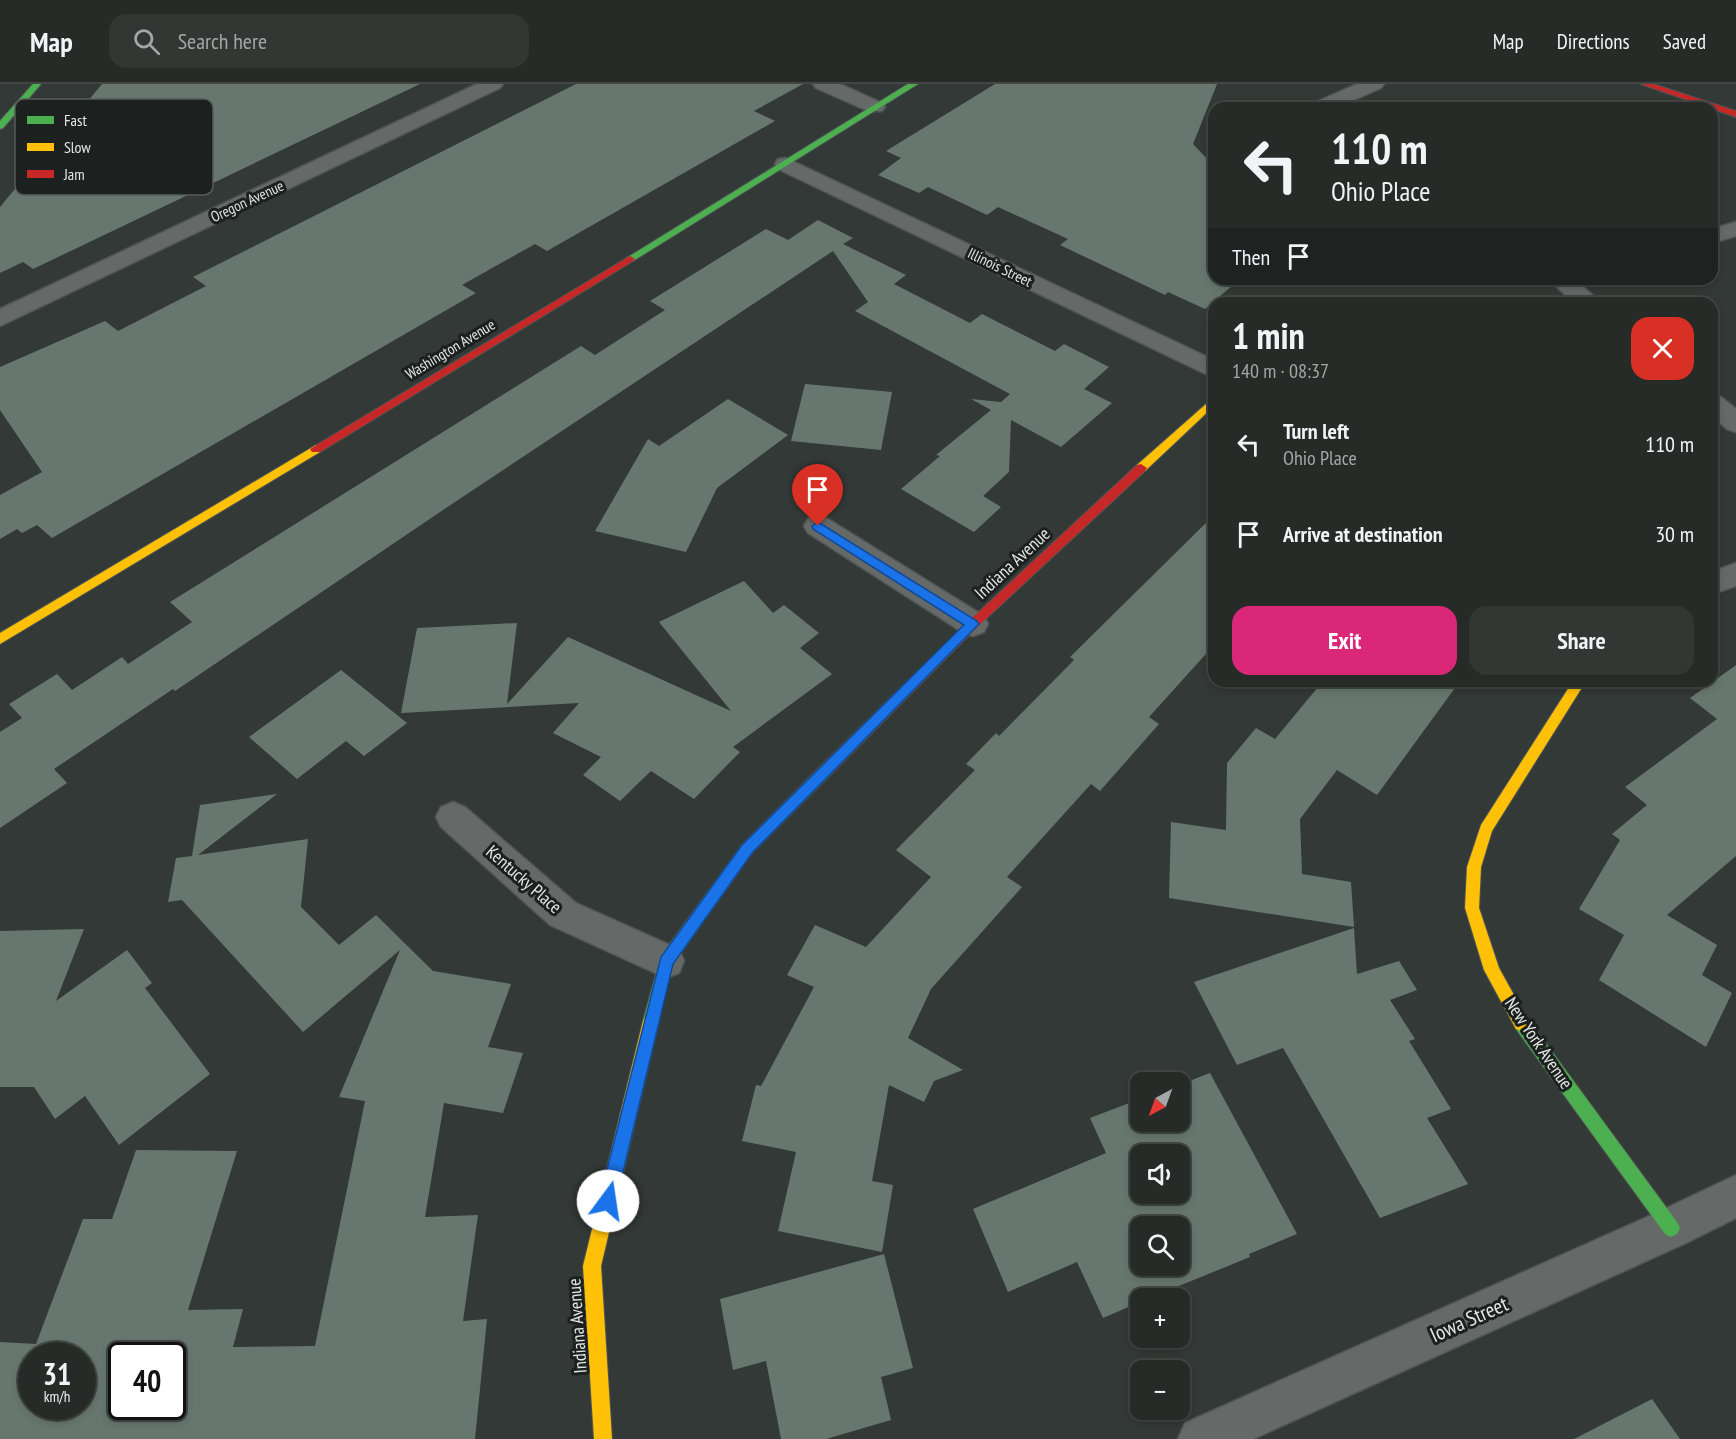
<!DOCTYPE html>
<html lang="en">
<head>
<meta charset="utf-8">
<style>
  :root { --surface:#262b28; --page:#323734; --text:#f1f3f6; --muted:#a4a7a8; --line:#424745; --accent:#db2777 }
  body { margin:0; font-family:"PT Sans Narrow",sans-serif; background:var(--page); color:var(--text); height:100vh; display:flex; flex-direction:column; font-size:22px; white-space:nowrap }
  * { box-sizing:border-box; margin:0 }
  p { font-size:20px; color:var(--muted) }
  .icon { flex:none; width:33px; height:33px; fill:none; stroke:currentColor; stroke-width:2; stroke-linecap:round; stroke-linejoin:round }
  .map { position:relative; flex:1; overflow:hidden }
  .panel { position:absolute; left:1208px; top:213px; width:510px; height:390px; display:flex; flex-direction:column; background:var(--surface); border-radius:18px; box-shadow:0 3px 9px #0003,0 0 0 2px var(--line) }
  .panel>* { flex:none }
  .banner { position:absolute; left:1208px; top:18px; width:510px; height:183px; border-radius:18px; box-shadow:0 3px 9px #0003,0 0 0 2px var(--line); background:#262b28; color:var(--text); overflow:hidden }
  .needle { width:39px; rotate:221deg }
  .tools { position:absolute; left:1130px; top:988px; display:grid; gap:12px }
  .tools a { display:grid; place-items:center; width:60px; height:60px; border-radius:12px; background:var(--surface); box-shadow:0 3px 9px #0003,0 0 0 2px var(--line); font-size:30px }
  .speed { position:absolute; left:18px; top:1258px; display:flex; gap:12px; font-size:30px; font-weight:700; text-align:center }
  .speed>* { display:grid; place-content:center; width:78px; height:78px; border-radius:50%; background:var(--surface); box-shadow:0 3px 9px #0003,0 0 0 2px var(--line); line-height:1 }
  .speed small { font-size:15px; font-weight:400 }
  .speed .limit { border:3px solid #111; border-radius:9px; background:#fff; color:#111 }
  .pin { position:absolute; display:grid; place-items:center; width:51px; height:51px; color:#fff; margin:-62px -26px; border-radius:50% 50% 50% 0; rotate:-45deg; box-shadow:0 0 6px #0007 }
  .pin .icon { rotate:45deg }
  .me { position:absolute; width:66px; margin:-33px; rotate:14deg; stroke-linejoin:round; filter:drop-shadow(0 0 4px #0008) }
  .turn { display:flex; align-items:center; gap:21px; height:126px; padding:0 24px; font-size:27px }
  .turn .icon { width:78px; height:78px; stroke-width:2.5 }
  .turn b { display:block; font-size:42px; line-height:51px }
  .then { display:flex; align-items:center; height:57px; padding:0 24px; background:#0003; gap:12px; font-size:22px }
  .round { display:grid; place-items:center; flex:none; width:63px; height:63px; border-radius:18px; background:var(--page) }
  .summary { display:flex; align-items:center; justify-content:space-between; height:102px; padding:0 24px }
  h1 { font-size:36px; font-weight:700; line-height:45px }
  .cta { display:flex; gap:12px; margin-top:auto; padding:12px 24px }
  .cta a { flex:1; height:69px; border-radius:18px; background:var(--accent); color:#fff; font-size:24px; font-weight:700; line-height:69px; text-align:center }
  .cta a+a { background:var(--page); color:var(--text) }
  ul { padding:0; list-style:none }
  li { display:flex; align-items:center; gap:18px; height:90px; padding:0 24px }
  li div { flex:1 }
  li b { display:block; font-size:22px }
  li em { font-style:normal }
  header { display:flex; align-items:center; gap:36px; box-sizing:border-box; height:84px; padding:0 30px; background:var(--surface); border-bottom:2px solid var(--line) }
  header strong { font-size:28px }
  nav { display:flex; gap:33px; margin-inline-start:auto; font-size:21px }
  .search { width:420px; height:54px; background:var(--page); display:flex; align-items:center; gap:15px; box-sizing:border-box; padding:0 21px; border-radius:18px; color:var(--muted); font-size:22px }
  .map>svg:first-child { display:block }
  .building { fill:#677770; fill-rule:evenodd }
  .lines { fill:none; stroke-linecap:round; stroke-linejoin:round }
  .street-casing { stroke:#4f5552; stroke-width:3 }
  .fast-casing { stroke:#4f5552; stroke-width:2 }
  .slow-casing { stroke:#4f5552; stroke-width:2 }
  .jam-casing { stroke:#4f5552; stroke-width:2 }
  .street { fill:#656967; fill-rule:evenodd }
  .fast { fill:#4caf50; fill-rule:evenodd }
  .slow { fill:#ffc107; fill-rule:evenodd }
  .jam { fill:#c62828; fill-rule:evenodd }
  .route { fill:#1a73e8; stroke:#114b97; stroke-width:1.5 }
  .labels { text-anchor:middle; dominant-baseline:central; stroke-width:6; stroke-linejoin:round; paint-order:stroke }
  .far-street-label { font-size:15px; fill:#e2e8e6; stroke:#1c201f }
  .street-label { font-size:18px; fill:#e2e8e6; stroke:#1c201f }
  .near-street-label { font-size:21px; fill:#e2e8e6; stroke:#1c201f }
  .key { fill:#1c201f; stroke:#575c5b; stroke-width:1.5 }
  .key-label { font-size:16px; fill:#e2e8e6 }
</style>
</head>
<body>
<header>
<strong>Map</strong>
<div class="search"><svg class="icon" aria-label="search" viewBox="0 0 24 24"><circle cx="10" cy="10" r="6"/><path d="M15 15l6 6"/></svg>Search here</div>
<nav><a>Map</a><a>Directions</a><a>Saved</a></nav>
</header>
<div class="map">
<svg width="1736" height="1355" viewBox="0 0 1736 1355">
  <rect width="100%" height="100%" fill="#333936"/>
  <g class="building">
    <path d="M102,0H420L33,185L23,178L0,189V123Z"/>
    <path d="M576,0H803L754,27L775,37L547,167L535,160L462,201L476,209L52,454L37,441L22,449L17,445L0,455V411L42,388L0,326V283L105,237L118,247L206,202L193,193Z"/>
    <path d="M995,0H1217L1193,60L1214,82V195H1240L1205,225L1168,208L1165,211L1060,161L1068,155L998,123L987,131L928,103L919,109L878,91L901,74L886,67Z"/>
    <path d="M818,136L853,154L843,160L906,191L894,200L970,239L982,230L1055,267L1064,260L1109,283L1084,305L1112,319L1061,363L1011,336L1009,388L983,412L1001,423L974,448L901,405L940,372L936,371L991,326L971,315L1001,318L1010,310L855,227L868,218L833,167L446,424L175,607L173,605L54,685L67,699L0,744V648L22,634L9,620L57,590L72,606L122,573L128,580L192,538L170,518L581,262L595,271L665,226L650,217L766,145L788,156Z"/>
    <path d="M805,300L892,308L881,366L791,357Z"/>
    <path d="M728,315L788,351L717,404L686,468L595,447L648,355L659,362Z"/>
    <path d="M1214,431V561L1149,633L1159,640L1100,707L1091,700L1007,793L1022,803L931,905L908,954L963,986L934,997L924,1018L889,1001L872,1097L893,1101L882,1168L778,1147L796,1068L742,1057L756,1001L761,1002L814,903L787,891L815,841L866,863L931,793L896,766L975,686L966,680L996,649L999,652L1074,576L1070,573Z"/>
    <path d="M744,497L773,529L784,521L819,549L800,564L832,590L733,663L740,668L694,715L651,687L620,717L583,691L601,673L553,649L579,619L401,629L417,544L517,539L507,620L568,553L731,627L659,538Z"/>
    <path d="M1736,581V772L1667,831L1717,861L1702,891L1732,909L1706,963L1599,896L1624,851L1579,825L1620,756L1612,750L1647,721L1625,703L1717,635L1690,614Z"/>
    <path d="M341,586L407,639L364,672L346,657L297,695L249,653Z"/>
    <path d="M1323,597H1460L1377,711L1337,686L1300,735L1302,790L1351,798L1354,843L1169,814L1171,738L1226,746L1227,679L1256,644L1275,655Z"/>
    <path d="M277,710L198,771L308,755L301,823L339,861L376,831L433,887L511,900L488,963L523,969L503,1029L444,1019L425,1133L478,1131L463,1237L487,1235L475,1355H0V1258L36,1260L83,1135H112L136,1066L237,1067L188,1226L243,1225L233,1263L315,1262L365,1017L339,1013L400,866L303,948L182,816L168,818L176,774L192,772L200,721ZM32,1272H82V1323H32ZM122,1272H172V1323H122Z"/>
    <path d="M1354,844L1357,890L1399,877L1417,906L1390,916L1415,955L1409,957L1451,1025L1427,1034L1468,1100L1380,1134L1283,964L1237,981L1194,898Z"/>
    <path d="M84,845L56,917L127,866L152,899L145,904L210,990L119,1061L85,1012L55,1035L34,1003H0V847Z"/>
    <path d="M1210,989L1297,1150L1249,1170L1250,1173L1147,1215H1140V1218L1103,1234L1077,1178L1008,1208L973,1125L1106,1069L1090,1034L1140,1015V1038H1179V1001ZM1140,1071H1179V1110H1140ZM1140,1143H1179V1182H1140Z"/>
    <path d="M884,1170L913,1284L881,1293L891,1336L826,1355H781L766,1277L733,1286L720,1215Z"/>
    <path d="M1652,1315L1680,1355H1574Z"/>
  </g>
  <g class="lines">
    <defs>
      <g id="street">
        <path d="M477,0H503L500,4L0,242V225Z"/>
        <path d="M813,0H840L882,19L885,23L882,27H868L816,4Z"/>
        <path d="M1357,0H1384L1381,4L1336,24H1309L1312,20Z"/>
        <path d="M786,74L1214,276V294L778,85L775,80L778,75Z"/>
        <path d="M1736,138V152L1712,159V145Z"/>
        <path d="M1548,195H1575L1601,219H1574Z"/>
        <path d="M1712,310L1721,313L1736,325V348L1727,345L1712,332Z"/>
        <path d="M818,432L828,435L984,532L988,540L984,548L973,552L962,548L808,449L804,442L808,435Z"/>
        <path d="M1736,479V502L1712,510V488Z"/>
        <path d="M453,718L465,723L576,819L679,865L684,877L679,889L666,894L550,841L441,743L436,733L441,723Z"/>
        <path d="M1736,1091V1134L1686,1159L1253,1355H1178L1185,1339L1656,1129Z"/>
      </g>
      <g id="fast">
        <path d="M33,0H41L3,44L0,45V37Z"/>
        <path d="M908,0H918L633,177L625,175Z"/>
        <path d="M827,679L832,681L834,685L832,689L752,769L673,880L656,942L651,944L646,942L643,937L661,872L742,761L822,681Z"/>
        <path d="M1522,933L1528,935L1677,1138L1680,1144L1677,1150L1671,1153L1665,1150L1516,945L1514,940L1516,935Z"/>
      </g>
      <g id="slow">
        <path d="M1214,313V322L1145,387H1137V381Z"/>
        <path d="M316,361L320,362V368L0,560V549Z"/>
        <path d="M1573,597H1586L1492,747L1481,783L1479,824L1499,884L1530,940L1528,945L1522,947L1516,945L1484,886L1465,824L1467,783L1481,741Z"/>
        <path d="M651,930L656,932L659,937L601,1182L612,1355H594L583,1182L643,937L646,932Z"/>
      </g>
      <g id="jam">
        <path d="M1641,0H1653L1736,27V33Z"/>
        <path d="M630,172L635,175L633,177L320,368H312L310,365Z"/>
        <path d="M1141,380L1147,384L1145,387L977,543L832,689H822L820,685L822,681L969,537L1137,381Z"/>
      </g>
    </defs>
    <use href="#street" class="street-casing"/>
    <use href="#fast" class="fast-casing"/>
    <use href="#slow" class="slow-casing"/>
    <use href="#jam" class="jam-casing"/>
    <use href="#street" class="street"/>
    <use href="#fast" class="fast"/>
    <use href="#slow" class="slow"/>
    <use href="#jam" class="jam"/>
  </g>
  <path class="route" d="M818,438L977,537L979,540L752,769L673,880L616,1117L614,1123L608,1126L602,1123L599,1117L661,873L742,761L964,541L813,445L812,442Z"/>
  <g class="labels">
    <g class="far-street-label">
      <text transform="translate(247 117) rotate(-25)">Oregon Avenue</text>
      <text transform="translate(1000 183) rotate(26)">Illinois Street</text>
      <text transform="translate(450 265) rotate(-31)">Washington Avenue</text>
    </g>
    <g class="street-label">
      <text transform="translate(1012 479) rotate(-43)">Indiana Avenue</text>
      <text transform="translate(524 795) rotate(41)">Kentucky Place</text>
      <text transform="translate(1539 959) rotate(56)">New York Avenue</text>
      <text transform="translate(577 1242) rotate(-94)">Indiana Avenue</text>
    </g>
    <g class="near-street-label">
      <text transform="translate(1469 1235) rotate(-24)">Iowa Street</text>
    </g>
  </g>
  <rect x="15" y="15" width="198" height="96" rx="9" class="key"/>
  <rect x="27" y="32" width="27" height="8" fill="#4caf50"/>
  <rect x="27" y="59" width="27" height="8" fill="#ffc107"/>
  <rect x="27" y="86" width="27" height="8" fill="#c62828"/>
  <g class="key-label">
    <text x="64" y="42">Fast</text>
    <text x="64" y="69">Slow</text>
    <text x="64" y="96">Jam</text>
  </g>
</svg>
<div class="tools">
<a><svg class="needle" viewBox="-14 -14 28 28"><path d="M0-13l5 13h-10z" fill="#e53935"/><path d="M0 13l5-13h-10z" fill="#a4a7a8"/></svg></a>
<a><svg class="icon" aria-label="sound" viewBox="0 0 24 24"><path d="M4 9h4l5-4v14l-5-4H4zM17 9q2 3 0 6"/></svg></a>
<a><svg class="icon" aria-label="search" viewBox="0 0 24 24"><circle cx="10" cy="10" r="6"/><path d="M15 15l6 6"/></svg></a>
<a>+</a>
<a>−</a>
</div>
<div class="speed"><div>31<small>km/h</small></div><div class="limit">40</div></div>
<div class="pin" style="left:818px;top:442px;background:#d93025"><svg class="icon" aria-label="arrive" viewBox="0 0 24 24"><path d="M6 21V4h12l-3 4 3 4H6"/></svg></div>
<svg class="me" style="left:608px;top:1117px" viewBox="-20 -20 40 40"><circle r="19" fill="#fff"/><path d="M0-13L10 11 0 6-10 11z" fill="#1a73e8"/></svg>
<div class="banner">
<div class="turn"><svg class="icon" aria-label="left" viewBox="0 0 24 24"><path d="M17 20v-9H6M10 6l-5 5 5 5"/></svg><div><b>110 m</b>Ohio Place</div></div>
<div class="then">Then<svg class="icon" aria-label="arrive" viewBox="0 0 24 24"><path d="M6 21V4h12l-3 4 3 4H6"/></svg></div>
</div>
<section class="panel">
<div class="summary"><div><h1>1 min</h1><p>140 m · 08:37</p></div><a class="round" style="background:#d93025;color:#fff"><svg class="icon" aria-label="close" viewBox="0 0 24 24"><path d="M6 6l12 12M18 6L6 18"/></svg></a></div>
<ul>
<li><svg class="icon" aria-label="left" viewBox="0 0 24 24"><path d="M17 20v-9H6M10 6l-5 5 5 5"/></svg><div><b>Turn left</b><p>Ohio Place</p></div><em>110 m</em></li>
<li><svg class="icon" aria-label="arrive" viewBox="0 0 24 24"><path d="M6 21V4h12l-3 4 3 4H6"/></svg><div><b>Arrive at destination</b></div><em>30 m</em></li>
</ul>
<div class="cta"><a>Exit</a><a>Share</a></div>
</section>
</div>
</body>
</html>
